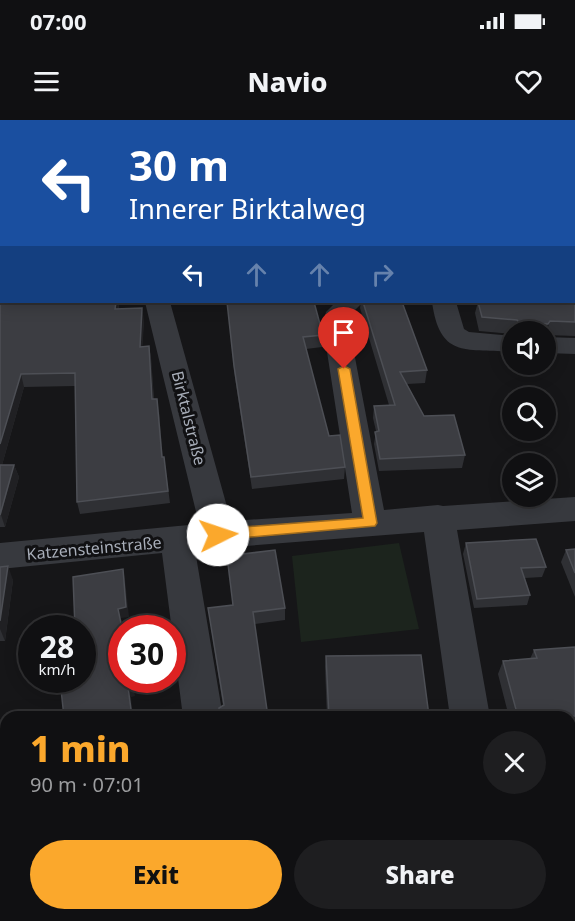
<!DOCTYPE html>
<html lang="en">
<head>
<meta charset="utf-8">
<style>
  :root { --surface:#101012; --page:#1e1e20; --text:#f1f3f6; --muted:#9c9d9f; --line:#303032; --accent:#fba82c }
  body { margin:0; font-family:"Noto Sans",sans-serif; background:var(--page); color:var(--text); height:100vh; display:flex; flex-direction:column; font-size:22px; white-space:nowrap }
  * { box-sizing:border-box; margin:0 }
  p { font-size:20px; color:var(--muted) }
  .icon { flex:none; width:33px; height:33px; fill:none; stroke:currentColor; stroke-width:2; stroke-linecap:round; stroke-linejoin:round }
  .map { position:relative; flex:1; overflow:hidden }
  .side { position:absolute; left:0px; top:591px; width:576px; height:210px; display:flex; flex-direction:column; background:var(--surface); border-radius:18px 18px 0 0; box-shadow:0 3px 15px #0003,0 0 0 2px var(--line) }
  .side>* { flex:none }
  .hud { position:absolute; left:0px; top:0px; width:576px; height:183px; box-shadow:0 3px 15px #0003,0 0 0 2px var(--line); background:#1a4fa0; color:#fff; overflow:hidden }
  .fabs { position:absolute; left:502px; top:201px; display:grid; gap:12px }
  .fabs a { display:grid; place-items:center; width:54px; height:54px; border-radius:50%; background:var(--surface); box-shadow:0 3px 15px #0003,0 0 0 2px var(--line); font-size:30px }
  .speed { position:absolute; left:18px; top:495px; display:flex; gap:12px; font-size:30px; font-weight:700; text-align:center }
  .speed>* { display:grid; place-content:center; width:78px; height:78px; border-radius:50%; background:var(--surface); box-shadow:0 3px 15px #0003,0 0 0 2px var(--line); line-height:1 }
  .speed small { font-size:15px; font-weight:400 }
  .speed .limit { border:9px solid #d22; background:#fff; color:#111 }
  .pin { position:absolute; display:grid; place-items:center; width:51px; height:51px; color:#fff; margin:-62px -26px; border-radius:50% 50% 50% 0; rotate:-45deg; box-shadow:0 0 6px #0007 }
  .pin .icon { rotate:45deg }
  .me { position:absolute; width:66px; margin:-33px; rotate:86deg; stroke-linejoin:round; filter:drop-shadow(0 0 4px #0008) }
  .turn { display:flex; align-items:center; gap:21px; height:126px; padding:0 30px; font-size:27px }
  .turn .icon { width:78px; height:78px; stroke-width:2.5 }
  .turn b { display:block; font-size:42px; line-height:51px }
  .lanes { display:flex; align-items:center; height:57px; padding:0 30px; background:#0003; justify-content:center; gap:30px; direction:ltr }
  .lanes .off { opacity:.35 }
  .round { display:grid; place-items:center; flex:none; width:63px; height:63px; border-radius:32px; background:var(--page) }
  .summary { display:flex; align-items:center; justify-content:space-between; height:102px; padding:0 30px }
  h1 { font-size:36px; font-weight:800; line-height:45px; color:var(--accent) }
  .button { display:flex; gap:12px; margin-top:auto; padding:12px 30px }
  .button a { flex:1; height:69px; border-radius:36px; background:var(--accent); color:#111; font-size:24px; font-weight:800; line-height:69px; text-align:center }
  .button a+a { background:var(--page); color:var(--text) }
  .status { display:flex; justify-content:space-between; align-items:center; height:42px; padding:0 30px; background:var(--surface); direction:ltr }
  .status svg { height:16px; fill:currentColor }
  header { display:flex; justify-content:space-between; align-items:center; height:78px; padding:0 30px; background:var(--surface); font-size:27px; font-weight:800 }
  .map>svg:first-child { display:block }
  .green { fill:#1c241d }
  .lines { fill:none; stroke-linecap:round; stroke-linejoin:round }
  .minor { fill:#37393e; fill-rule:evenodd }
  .major { fill:#53565d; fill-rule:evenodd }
  .wall { fill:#2f3034 }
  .shaded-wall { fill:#202023 }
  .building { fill:#3c3d42; stroke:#4d4f55; stroke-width:1.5 }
  .route { fill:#fba82c; stroke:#a36d1d; stroke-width:1.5 }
  .labels { text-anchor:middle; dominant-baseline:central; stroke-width:6; stroke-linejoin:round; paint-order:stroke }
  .street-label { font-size:16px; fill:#a8aeb9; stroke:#111113 }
</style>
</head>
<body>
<div class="status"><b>07:00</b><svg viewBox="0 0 49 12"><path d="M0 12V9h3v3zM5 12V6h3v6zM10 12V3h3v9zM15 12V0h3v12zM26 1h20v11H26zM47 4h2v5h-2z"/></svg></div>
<header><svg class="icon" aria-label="menu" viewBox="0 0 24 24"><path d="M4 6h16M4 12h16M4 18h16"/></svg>Navio<svg class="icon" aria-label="heart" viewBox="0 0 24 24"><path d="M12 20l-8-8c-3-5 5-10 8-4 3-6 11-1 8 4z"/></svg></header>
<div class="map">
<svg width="575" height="801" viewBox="0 0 575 801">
  <rect width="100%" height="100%" fill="#161618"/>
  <path class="green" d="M399,423L419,509L301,522L292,436Z"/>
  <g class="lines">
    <g class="minor">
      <path d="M556,0H575V4L574,2Z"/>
      <rect x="574" y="35" width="1" height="12"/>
      <path d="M145,182H170L231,401L352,393L323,206L326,192L336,182H363L351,194L349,206L384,390L438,385L443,386L575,377V401L457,410L490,597H450L424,412L195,430L223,597H183L162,433L0,449V423L199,404Z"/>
      <path d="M432,182H456L464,209L469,212L513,216V232C465,228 440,239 432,182Z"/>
      <path d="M546,217L575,218V234L546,233Z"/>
      <path d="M570,643L575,645V689L570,687Z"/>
      <path d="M570,756H575V801H567L554,795H570Z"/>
      <path d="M208,795H254L255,801H209Z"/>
    </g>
    <g class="major">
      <path d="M15,0H35L15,2Z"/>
      <path d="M0,43H2L0,58Z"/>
    </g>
  </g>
  <g class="wall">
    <path d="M0,128L119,182V189L144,200L142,226H149L151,238L154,279L159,291L162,337H164L170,383L80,394L77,382L75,266L24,267L2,345H14L19,357L5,407H0Z"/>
    <path d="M227,182H314L323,215L322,227L306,229L329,316L345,347L344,359L252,369L235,258Z"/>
    <path d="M361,182H402L427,250L425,263L407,264L424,296L465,335L462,348L379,351L374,324L376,311L373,298L374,286L389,285L360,188Z"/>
    <path d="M478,182H550L575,183V216L546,215V212H513V214L479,211L475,193Z"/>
    <path d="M466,423L546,447L542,457L525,458L530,475L527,485L474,488L463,434Z"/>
    <path d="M575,429V477L561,442L566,430Z"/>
    <path d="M0,447L13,460L5,521H0Z"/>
    <path d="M208,488H285V500L255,504L223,586Z"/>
    <path d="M575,527V608H570V597H509L498,554L503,541L530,539L534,530Z"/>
    <path d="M421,535L429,597H327L325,547L326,536Z"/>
  </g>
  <g class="shaded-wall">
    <path d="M116,182H119L118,201L115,189Z"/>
    <path d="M142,188L144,200L142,239L140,227Z"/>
    <path d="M550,201L546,215L545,212L548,204Z"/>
    <path d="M149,226L151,238L154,292L152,279Z"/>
    <path d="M21,254L24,267L0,352V324Z"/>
    <path d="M157,279L159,291L164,350L162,337Z"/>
    <path d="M14,345L19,357L5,407L1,395Z"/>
    <path d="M8,446L13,460L5,521L0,509V501Z"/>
    <path d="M123,449L125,459L129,497L121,498L123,508H122L118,489Z"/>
    <path d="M131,560H132L135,576L131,577L133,597H132L128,567Z"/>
  </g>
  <g class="building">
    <path d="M45,0H126V2H44Z"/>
    <rect x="162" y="0" width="381" height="2"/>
    <path d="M574,43H575V108L574,107Z"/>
    <path d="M2,124V182H116L115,189L142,188L140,227L149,226L152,279H157L162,337H164L168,371L77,382L75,253L21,254L0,324V128Z"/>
    <path d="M227,182H314L323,215L303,217L329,316L340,315L345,347L251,357L234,246Z"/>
    <path d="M363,182H402L427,250L400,252L424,296L454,295L465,335L380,339L375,312L379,311L374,286L395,285Z"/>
    <path d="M478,182H550L575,183V202L550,201L548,204L519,203L517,200L482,197Z"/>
    <path d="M0,345H14L0,395Z"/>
    <path d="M536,419L546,447L521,448L530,475L477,479L466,423Z"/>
    <path d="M575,429V453L566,430Z"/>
    <path d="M275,430L285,488L253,492L268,597H219V588L224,585L208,488L233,485L227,436Z"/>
    <path d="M8,446L0,501V447Z"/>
    <path d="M123,449L126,487L118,489L122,508V560H131L132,566L128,567L132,597H64L60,560H82V508H75L73,457Z"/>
    <path d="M575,527V596L554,597H518L503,541L537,538L534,530Z"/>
    <path d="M421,535L429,596L329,597L326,536Z"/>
    <path d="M302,795H360L361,801H302Z"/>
  </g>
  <path class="route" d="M344,246L350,249L377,403L375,406L218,420L213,418L211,415L213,411L218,409L363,398L338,249Z"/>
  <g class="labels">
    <g class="street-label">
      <text transform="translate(189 298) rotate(76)">Birktalstraße</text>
      <text transform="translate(94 428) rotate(-5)">Katzensteinstraße</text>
    </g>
  </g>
</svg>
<div class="fabs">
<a><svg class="icon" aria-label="sound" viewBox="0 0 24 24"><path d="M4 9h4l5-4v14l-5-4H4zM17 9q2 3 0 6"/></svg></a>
<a><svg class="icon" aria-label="search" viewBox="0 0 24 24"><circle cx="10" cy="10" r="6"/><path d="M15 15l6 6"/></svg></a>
<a><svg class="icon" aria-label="layers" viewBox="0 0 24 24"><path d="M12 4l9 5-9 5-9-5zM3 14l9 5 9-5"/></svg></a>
</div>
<div class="speed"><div>28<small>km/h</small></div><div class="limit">30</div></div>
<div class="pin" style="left:344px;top:249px;background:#d93025"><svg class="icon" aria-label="arrive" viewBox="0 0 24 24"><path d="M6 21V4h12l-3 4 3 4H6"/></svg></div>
<svg class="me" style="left:218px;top:415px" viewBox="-20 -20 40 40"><circle r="19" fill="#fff"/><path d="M0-13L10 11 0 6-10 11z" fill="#fba82c"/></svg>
<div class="hud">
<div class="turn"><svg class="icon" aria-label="left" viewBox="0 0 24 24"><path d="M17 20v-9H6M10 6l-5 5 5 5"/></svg><div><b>30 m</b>Innerer Birktalweg</div></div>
<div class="lanes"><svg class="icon" aria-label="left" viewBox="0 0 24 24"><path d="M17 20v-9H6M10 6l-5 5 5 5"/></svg><svg class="icon off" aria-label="ahead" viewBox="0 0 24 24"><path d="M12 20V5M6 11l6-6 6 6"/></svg><svg class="icon off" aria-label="ahead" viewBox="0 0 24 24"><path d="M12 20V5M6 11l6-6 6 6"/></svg><svg class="icon off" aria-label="right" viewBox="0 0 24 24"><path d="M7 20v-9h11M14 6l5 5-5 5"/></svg></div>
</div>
<section class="side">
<div class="summary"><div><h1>1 min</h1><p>90 m · 07:01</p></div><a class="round"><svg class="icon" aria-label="close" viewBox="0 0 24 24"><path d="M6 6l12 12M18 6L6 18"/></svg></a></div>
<div class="button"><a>Exit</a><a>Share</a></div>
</section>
</div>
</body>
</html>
